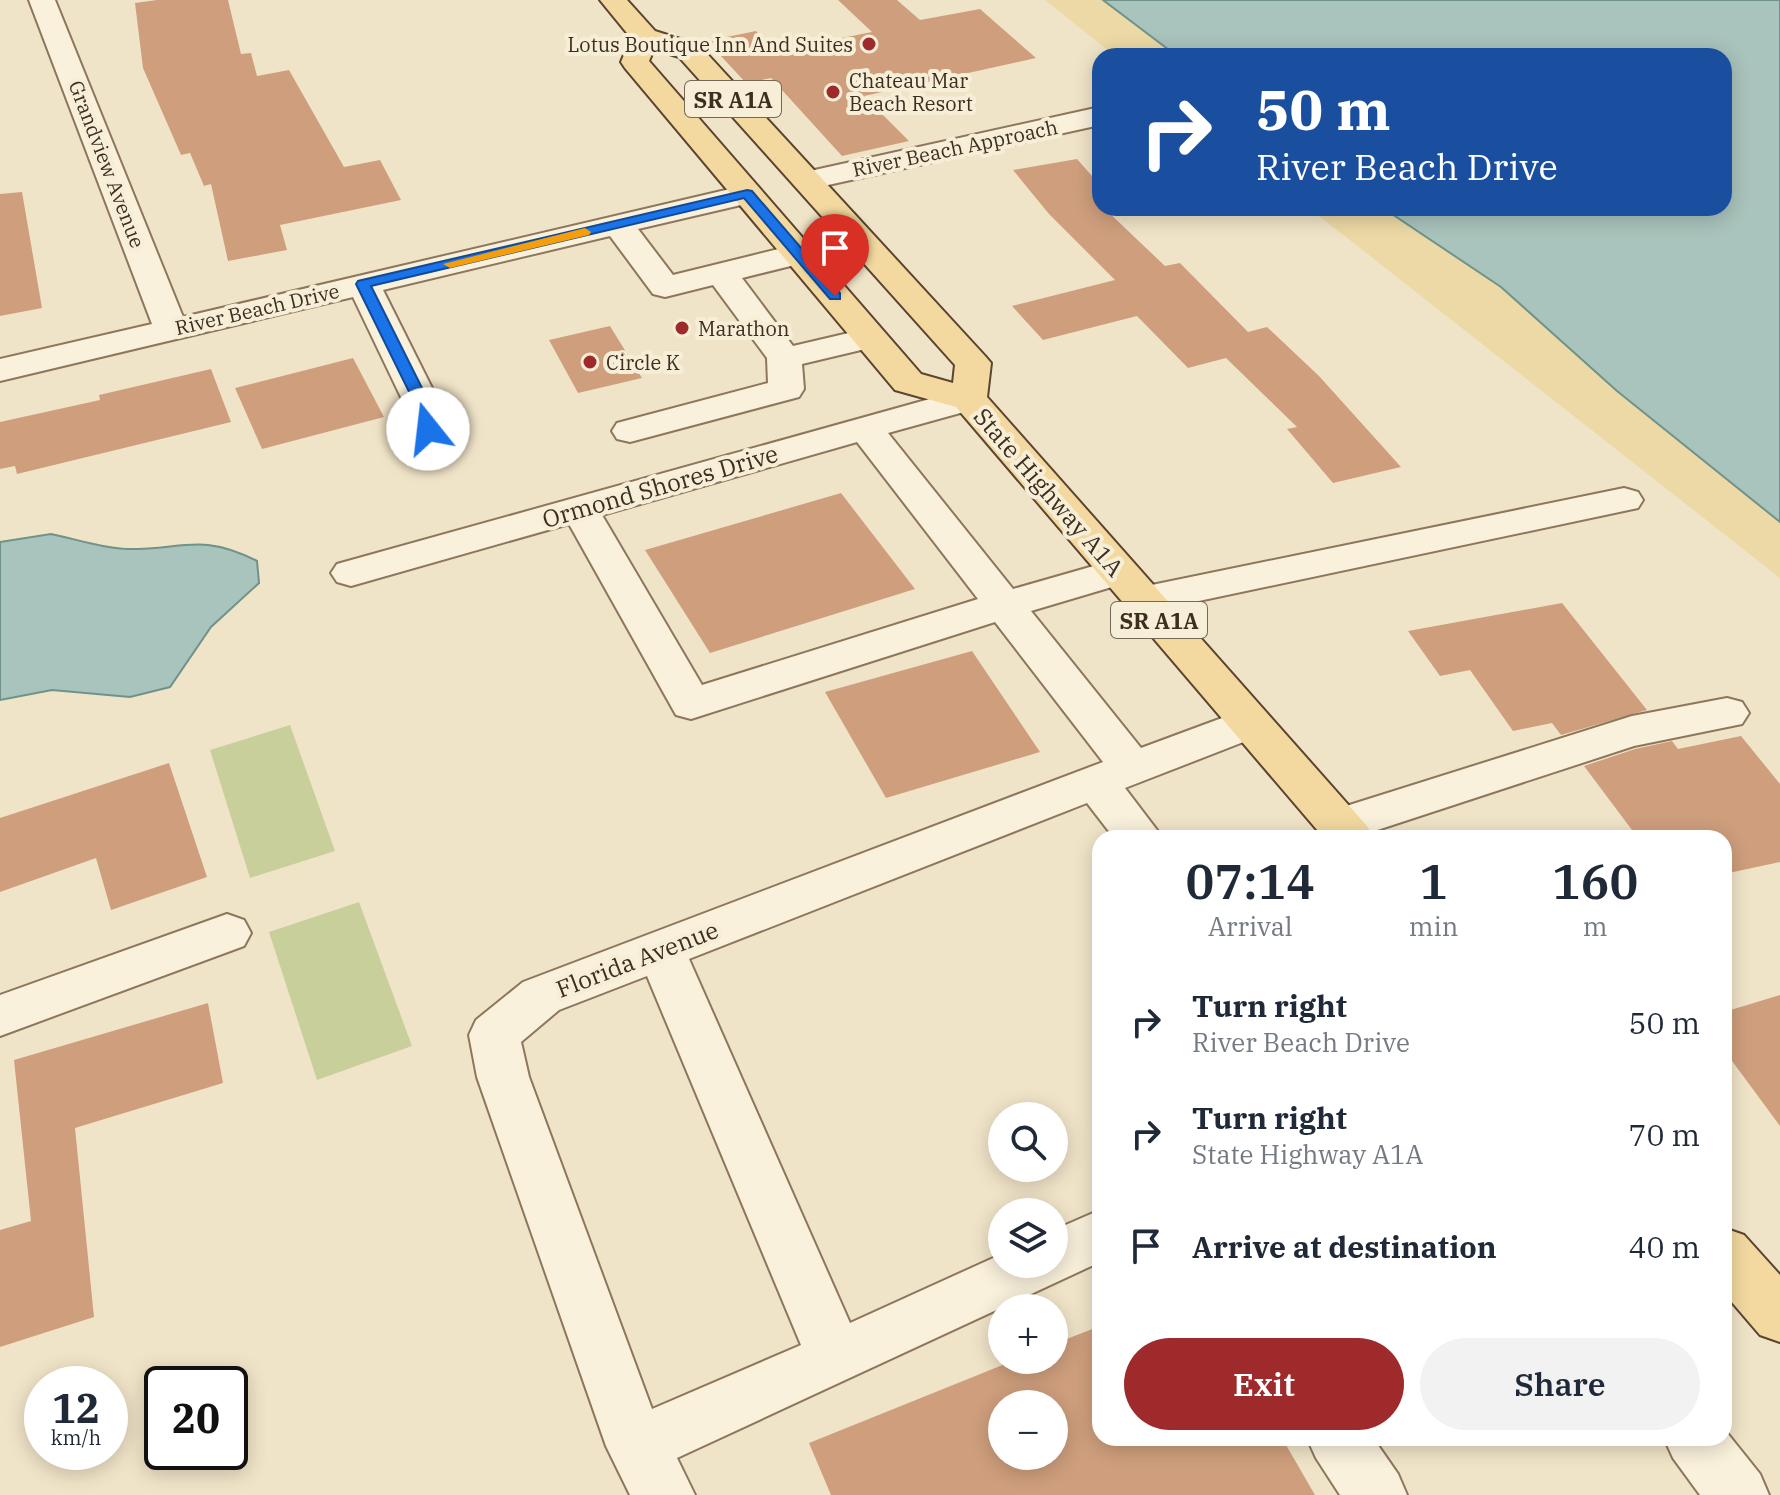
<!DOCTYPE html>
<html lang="en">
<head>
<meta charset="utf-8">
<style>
  :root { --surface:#fff; --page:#f2f2f3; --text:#1f2937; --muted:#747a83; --accent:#9e2a2b }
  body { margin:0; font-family:"IBM Plex Serif",serif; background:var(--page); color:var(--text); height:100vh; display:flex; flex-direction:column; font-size:30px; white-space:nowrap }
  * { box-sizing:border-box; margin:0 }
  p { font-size:26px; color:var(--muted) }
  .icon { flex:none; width:44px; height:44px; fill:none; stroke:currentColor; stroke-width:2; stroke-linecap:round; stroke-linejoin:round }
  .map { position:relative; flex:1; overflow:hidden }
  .side { position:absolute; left:1092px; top:830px; width:640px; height:616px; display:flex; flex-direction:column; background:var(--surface); border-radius:24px; box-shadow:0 4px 20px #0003 }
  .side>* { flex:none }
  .guide { position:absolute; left:1092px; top:48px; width:640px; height:168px; border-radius:24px; box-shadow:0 4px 20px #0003; background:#1a4fa0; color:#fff; overflow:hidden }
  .tools { position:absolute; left:988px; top:1102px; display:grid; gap:16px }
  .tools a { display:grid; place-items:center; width:80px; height:80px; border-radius:50%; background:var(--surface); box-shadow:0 4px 20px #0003; font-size:40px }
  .speed { position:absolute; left:24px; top:1366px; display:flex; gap:16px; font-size:40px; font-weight:700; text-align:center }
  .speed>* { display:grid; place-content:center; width:104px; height:104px; border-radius:50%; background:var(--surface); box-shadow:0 4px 20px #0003; line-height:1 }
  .speed small { font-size:20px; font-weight:400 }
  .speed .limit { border:4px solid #111; border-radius:12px; background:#fff; color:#111 }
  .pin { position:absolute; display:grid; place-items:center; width:68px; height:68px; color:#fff; margin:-82px -34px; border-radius:50% 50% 50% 0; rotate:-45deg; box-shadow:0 0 8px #0007 }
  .pin .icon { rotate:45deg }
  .me { position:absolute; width:88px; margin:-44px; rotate:344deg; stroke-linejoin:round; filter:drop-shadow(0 0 6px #0008) }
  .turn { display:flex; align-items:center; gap:28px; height:168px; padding:0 32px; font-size:36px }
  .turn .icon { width:104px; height:104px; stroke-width:2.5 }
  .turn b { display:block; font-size:56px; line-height:68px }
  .eta { display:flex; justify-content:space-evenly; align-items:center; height:136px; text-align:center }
  .eta b { font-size:48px; font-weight:600; line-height:56px }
  .button { display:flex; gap:16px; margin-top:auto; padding:16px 32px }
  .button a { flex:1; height:92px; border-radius:48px; background:var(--accent); color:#fff; font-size:32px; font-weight:600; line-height:92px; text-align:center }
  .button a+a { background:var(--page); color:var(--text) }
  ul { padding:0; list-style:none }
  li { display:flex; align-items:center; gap:24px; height:112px; padding:0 32px }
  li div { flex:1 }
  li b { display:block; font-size:30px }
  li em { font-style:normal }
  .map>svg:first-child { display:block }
  .green { fill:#c9cf9b }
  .sand { fill:#ecd9a5 }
  .water { fill:#a9c4bc; stroke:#6f938a; stroke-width:2 }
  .building { fill:#cf9f7d; fill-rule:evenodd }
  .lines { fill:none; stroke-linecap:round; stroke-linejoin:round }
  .minor-casing { stroke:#8d765c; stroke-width:4 }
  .major-casing { stroke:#5b4430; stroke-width:4 }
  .minor { fill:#faf1dc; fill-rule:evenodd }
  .major { fill:#f3d9a0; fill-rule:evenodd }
  .route { fill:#1a73e8; stroke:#114b97; stroke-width:2 }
  .slow { fill:#f59e0b }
  .poi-dot { fill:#9e2a2b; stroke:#f7eed8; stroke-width:3 }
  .labels { text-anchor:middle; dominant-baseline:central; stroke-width:8; stroke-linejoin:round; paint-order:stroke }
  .far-poi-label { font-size:20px; fill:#3d2e20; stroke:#f7eed8; text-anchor:start }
  .far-street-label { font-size:20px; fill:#3d2e20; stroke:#f7eed8 }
  .shield { fill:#f7eed8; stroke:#756857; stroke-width:2 }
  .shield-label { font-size:22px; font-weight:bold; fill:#3d2e20 }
  .street-label { font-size:24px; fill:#3d2e20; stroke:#f7eed8 }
</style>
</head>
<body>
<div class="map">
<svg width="1780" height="1495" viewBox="0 0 1780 1495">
  <rect width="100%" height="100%" fill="#f0e4c8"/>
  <g class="green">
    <path d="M290,725L335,851L250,878L210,750Z"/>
    <path d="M359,902L412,1046L317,1080L269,932Z"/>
  </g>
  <g class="sand">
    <path d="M1045,0H1240L1317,56H1115Z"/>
    <path d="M1309,208H1528L1780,381V578Z"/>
  </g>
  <g class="water">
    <path d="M1103,0H1780V522L1617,391L1501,287L1383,208H1724V56H1177Z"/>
    <path d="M51,534C76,539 105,549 130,549C184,549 203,533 257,561L259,583L211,627L170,687L130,697L52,690L0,700V542Z"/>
  </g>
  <g class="building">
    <path d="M157,0H228L241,54L251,53L257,76L289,70L344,167L380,160L401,200L280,225L287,250L228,261L211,184L204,186L190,153L181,155L143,68L135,3Z"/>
    <path d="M838,0H897L920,20L980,9L1036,58L864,96L909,141L842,156L771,78L746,83L707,41L756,31L776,51L872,32Z"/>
    <path d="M1077,159L1100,185V208H1104L1165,266L1180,263L1248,332L1267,327L1319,376L1401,467L1333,483L1287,429L1297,427L1226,358L1188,368L1137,316L1043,340L1012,306L1115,280L1049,214L1013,170Z"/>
    <path d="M22,192L42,308L0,316V194Z"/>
    <path d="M610,326L642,378L578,393L549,340Z"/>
    <path d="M353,358L384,417L262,449L235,388Z"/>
    <path d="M211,369L231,422L17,474L15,466L0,469V422L100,400L99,395Z"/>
    <path d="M841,493L915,589L710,653L645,550Z"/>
    <path d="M1562,603L1647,710L1561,735L1552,723L1513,731L1470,670L1440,676L1408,631Z"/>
    <path d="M972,651L1040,752L886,798L825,692Z"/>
    <path d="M1741,736L1780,784V862L1724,874V838H1638L1584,766L1635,749L1672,741L1678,749Z"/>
    <path d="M169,763L207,877L111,910L96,858L0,892V818Z"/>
    <path d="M1780,995V1126L1724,1050V1012Z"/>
    <path d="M208,1003L223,1083L75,1128L94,1317L0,1347V1230L31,1221L14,1060Z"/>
    <path d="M1100,1326V1438H1282L1315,1495H831L809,1443L1015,1360H1054V1344ZM1002,1404H1054V1456H1002Z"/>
  </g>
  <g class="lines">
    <defs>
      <g id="minor">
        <path d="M29,0H55L183,317L747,185L758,187L763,194L758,201L638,229L673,275L799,244L811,247L815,254L811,261L742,278L793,346L870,328L882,331L887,338L882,345L802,364L804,389L799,397L630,442L617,439L612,431L617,423L768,383L767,358L713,285L665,297L653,294L610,236L383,290L445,414L446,429L441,437L428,440L415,437L410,429L409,414L353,297L0,381V359L152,324Z"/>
        <path d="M1100,107V125L810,189L799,187L795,180L799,173L810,171Z"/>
        <path d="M969,388L982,391L987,399L982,407L888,433L1013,589L1118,559L1132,563L1138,572L1132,581L1031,611L1141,748L1249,708L1264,712L1271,723L1264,734L1125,788L1163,838H1114L1087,803L689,959L850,1323L1002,1254V1264H1054V1230L1100,1210V1262L677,1458L695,1495H630L606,1446L477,1077L469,1035L476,1020L523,982L1103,762L995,622L691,719L676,715L569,524L351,586L337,582L331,573L337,564ZM857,442L978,599L702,685L602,515ZM647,976L801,1345L652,1409L529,1077L521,1042L559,1010Z"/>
        <path d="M1624,488L1638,492L1643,500L1638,508L1142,613L1128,609L1122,600L1128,591L1142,587Z"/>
        <path d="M1727,698L1742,702L1749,713L1742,724L1634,746L1353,838L1324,837L1317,825L1324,813L1632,716Z"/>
        <path d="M227,914L244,920L251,933L244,946L0,1036V995Z"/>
        <path d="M1724,1429L1760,1474L1769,1495H1700L1673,1458L1664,1438H1724Z"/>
        <path d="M1307,1438H1373L1398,1474L1407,1495H1340L1316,1458Z"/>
      </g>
      <g id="major">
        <path d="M600,0H627L655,31L699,45L985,356L991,363L987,397L1367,826L1374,838H1324L956,407L895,390L625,68L621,62L631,38ZM654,49L679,57L955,365L953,383L921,374L649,61Z"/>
        <path d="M1724,1228L1744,1235L1780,1275V1342L1760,1335L1724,1293Z"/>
      </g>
    </defs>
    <use href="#minor" class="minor-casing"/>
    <use href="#major" class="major-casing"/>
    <use href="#minor" class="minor"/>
    <use href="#major" class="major"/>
  </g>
  <path class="route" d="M747,190L752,191L840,293V299H830L744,198L371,286L435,414L433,432H422L420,414L356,284L358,281Z"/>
  <path class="slow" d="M585,228L591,232L589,235L450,268L443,264Z"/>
  <g class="poi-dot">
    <circle cx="869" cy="44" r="8"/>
    <circle cx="833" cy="92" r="8"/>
    <circle cx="682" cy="328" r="8"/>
    <circle cx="590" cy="362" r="8"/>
  </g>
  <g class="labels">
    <g class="far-poi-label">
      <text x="853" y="44" text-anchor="end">Lotus Boutique Inn And Suites</text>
      <text x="849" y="80">Chateau Mar<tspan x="849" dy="23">Beach Resort</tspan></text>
      <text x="698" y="328">Marathon</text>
      <text x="606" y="362">Circle K</text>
    </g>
    <g class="far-street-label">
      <text transform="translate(955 148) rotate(-12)">River Beach Approach</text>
      <text transform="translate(107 164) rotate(69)">Grandview Avenue</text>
      <text transform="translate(257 309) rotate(-13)">River Beach Drive</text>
    </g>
    <g class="shield">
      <rect x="685" y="81" width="96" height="36" rx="6"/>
      <rect x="1111" y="602" width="96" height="36" rx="6"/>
    </g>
    <g class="shield-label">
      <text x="733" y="99">SR A1A</text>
      <text x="1159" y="620">SR A1A</text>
    </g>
    <g class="street-label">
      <text transform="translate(660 486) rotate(-16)">Ormond Shores Drive</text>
      <text transform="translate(1049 492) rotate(49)">State Highway A1A</text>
      <text transform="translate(637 959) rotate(-21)">Florida Avenue</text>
    </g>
  </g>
</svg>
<div class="tools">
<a><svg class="icon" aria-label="search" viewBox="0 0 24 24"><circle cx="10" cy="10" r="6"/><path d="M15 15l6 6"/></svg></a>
<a><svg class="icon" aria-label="layers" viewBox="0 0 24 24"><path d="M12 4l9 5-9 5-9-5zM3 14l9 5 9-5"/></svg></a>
<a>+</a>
<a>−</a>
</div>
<div class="speed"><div>12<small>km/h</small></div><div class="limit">20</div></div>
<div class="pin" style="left:835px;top:296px;background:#d93025"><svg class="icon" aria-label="arrive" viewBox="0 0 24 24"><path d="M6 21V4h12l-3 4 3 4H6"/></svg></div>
<svg class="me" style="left:428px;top:429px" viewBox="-20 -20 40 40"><circle r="19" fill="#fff"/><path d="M0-13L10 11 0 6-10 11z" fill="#1a73e8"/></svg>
<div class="guide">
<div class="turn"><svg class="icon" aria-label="right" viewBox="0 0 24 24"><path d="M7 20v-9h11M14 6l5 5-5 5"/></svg><div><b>50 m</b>River Beach Drive</div></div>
</div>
<section class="side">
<div class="eta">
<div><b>07:14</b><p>Arrival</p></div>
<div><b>1</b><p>min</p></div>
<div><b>160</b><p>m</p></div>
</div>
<ul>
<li><svg class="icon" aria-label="right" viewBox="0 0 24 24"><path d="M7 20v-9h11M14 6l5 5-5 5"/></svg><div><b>Turn right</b><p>River Beach Drive</p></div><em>50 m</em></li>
<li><svg class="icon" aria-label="right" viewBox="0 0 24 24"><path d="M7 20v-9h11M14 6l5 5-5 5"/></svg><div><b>Turn right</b><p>State Highway A1A</p></div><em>70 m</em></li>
<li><svg class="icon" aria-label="arrive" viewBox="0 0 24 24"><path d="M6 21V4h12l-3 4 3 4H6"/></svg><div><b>Arrive at destination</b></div><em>40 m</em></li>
</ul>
<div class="button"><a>Exit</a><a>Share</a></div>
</section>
</div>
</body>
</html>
